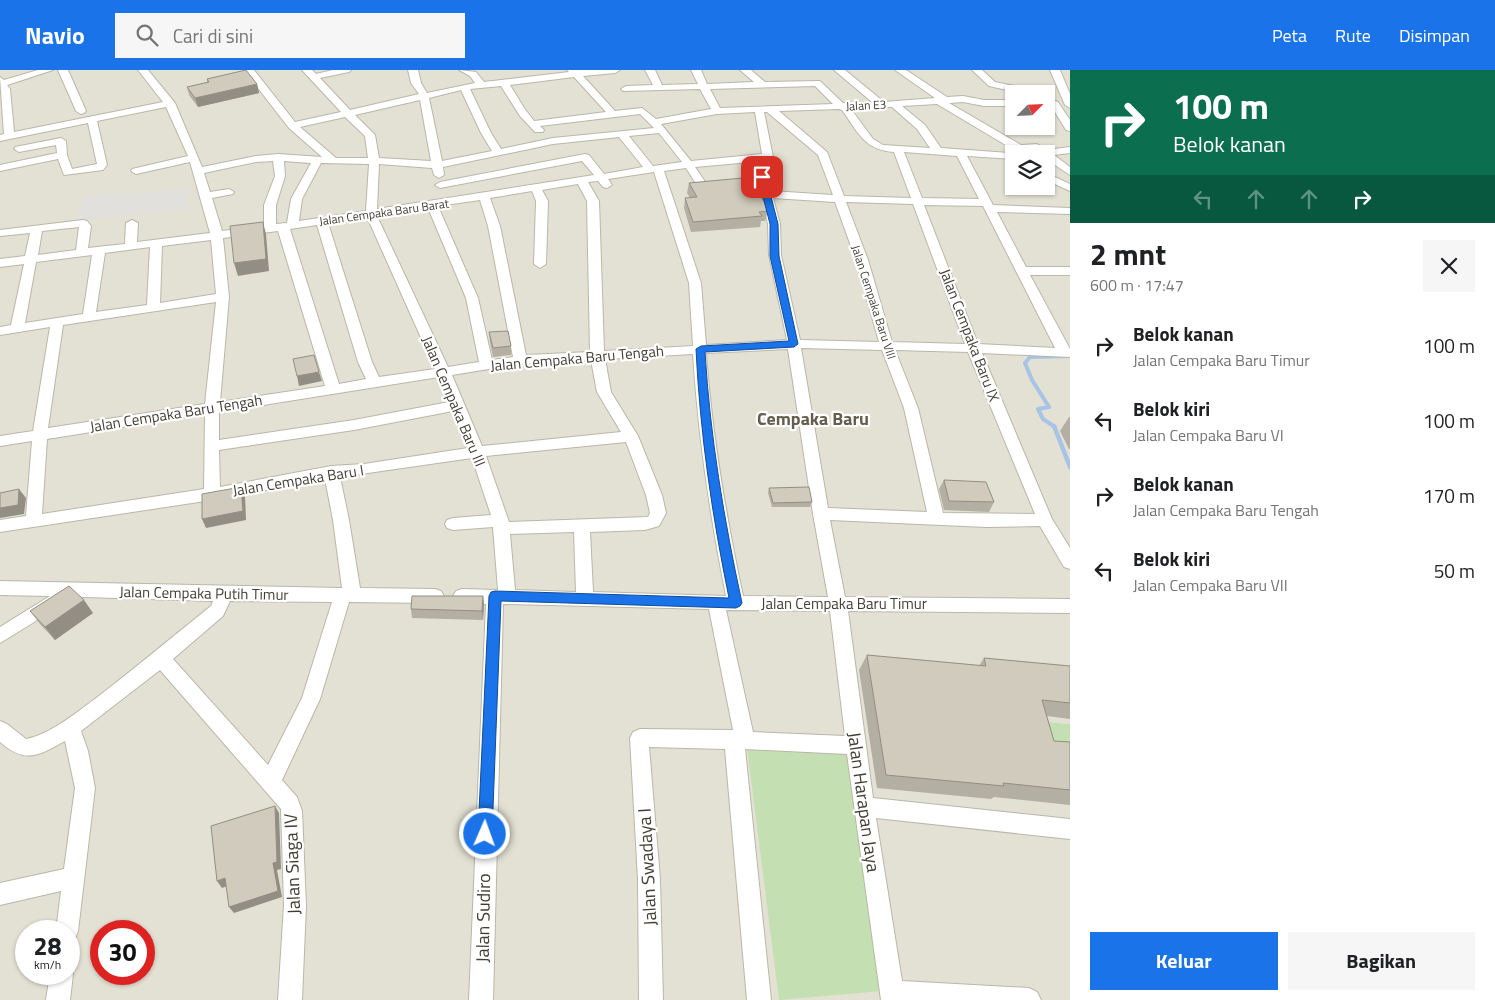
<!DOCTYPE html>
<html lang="id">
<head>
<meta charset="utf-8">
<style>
  :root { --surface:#fff; --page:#f6f6f6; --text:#202124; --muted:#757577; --accent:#1a73e8 }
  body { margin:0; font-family:"Titillium Web",sans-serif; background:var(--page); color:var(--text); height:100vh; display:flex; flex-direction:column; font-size:19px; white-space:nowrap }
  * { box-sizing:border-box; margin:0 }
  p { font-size:16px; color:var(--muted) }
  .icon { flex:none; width:28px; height:28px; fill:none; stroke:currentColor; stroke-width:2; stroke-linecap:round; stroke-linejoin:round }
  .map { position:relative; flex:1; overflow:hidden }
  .side { display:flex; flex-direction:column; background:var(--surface); width:425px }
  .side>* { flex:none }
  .banner { background:#0b6e4f; color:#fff; overflow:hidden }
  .needle { width:32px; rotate:66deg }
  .fabs { position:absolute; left:1005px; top:15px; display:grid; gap:10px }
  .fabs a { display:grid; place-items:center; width:50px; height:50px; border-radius:0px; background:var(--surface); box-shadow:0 1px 4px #0004; font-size:25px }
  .speed { position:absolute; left:15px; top:850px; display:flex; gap:10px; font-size:25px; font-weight:700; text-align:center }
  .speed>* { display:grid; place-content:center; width:65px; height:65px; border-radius:50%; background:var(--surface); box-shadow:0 1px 4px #0004; line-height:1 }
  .speed small { font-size:12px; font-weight:400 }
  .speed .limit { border:8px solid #d22; background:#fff; color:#111 }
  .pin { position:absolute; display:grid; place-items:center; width:42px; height:42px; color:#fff; margin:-21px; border-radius:10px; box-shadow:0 2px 8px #0006 }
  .me { position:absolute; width:55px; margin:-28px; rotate:2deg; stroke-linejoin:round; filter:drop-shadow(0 0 4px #0008) }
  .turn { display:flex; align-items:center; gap:18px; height:105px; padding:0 20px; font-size:22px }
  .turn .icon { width:65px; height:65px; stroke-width:2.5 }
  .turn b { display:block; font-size:35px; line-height:42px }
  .lanes { display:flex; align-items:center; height:48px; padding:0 20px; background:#0003; justify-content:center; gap:25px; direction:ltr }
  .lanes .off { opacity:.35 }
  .round { display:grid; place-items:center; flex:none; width:52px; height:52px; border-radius:0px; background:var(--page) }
  .headline { display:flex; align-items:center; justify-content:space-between; height:85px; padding:0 20px }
  h1 { font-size:30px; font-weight:700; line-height:38px }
  .button { display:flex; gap:10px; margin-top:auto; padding:10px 20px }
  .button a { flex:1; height:58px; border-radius:0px; background:var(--accent); color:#fff; font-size:20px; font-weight:700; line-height:58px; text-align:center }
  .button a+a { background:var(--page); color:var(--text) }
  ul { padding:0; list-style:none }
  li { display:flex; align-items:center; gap:15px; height:75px; padding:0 20px }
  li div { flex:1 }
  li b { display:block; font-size:19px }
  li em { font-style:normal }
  header { display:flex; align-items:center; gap:30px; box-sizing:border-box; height:70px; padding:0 25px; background:var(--accent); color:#fff }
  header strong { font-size:24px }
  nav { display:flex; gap:28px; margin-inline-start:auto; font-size:18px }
  .search { width:350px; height:45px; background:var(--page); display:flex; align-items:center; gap:12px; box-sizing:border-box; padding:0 18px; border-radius:0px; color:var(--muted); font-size:19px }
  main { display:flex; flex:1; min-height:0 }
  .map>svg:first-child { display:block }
  .residential { fill:#e3e1d3; fill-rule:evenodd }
  .green { fill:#c4e0b2 }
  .parking { fill:#e1e0dc }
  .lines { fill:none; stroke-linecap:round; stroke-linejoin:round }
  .stream-far1 { stroke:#a7c3e6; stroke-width:4 }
  .stream { stroke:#a7c3e6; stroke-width:4.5 }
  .minor-casing { stroke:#bab7a9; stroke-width:2 }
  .minor { fill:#fff; fill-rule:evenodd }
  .wall { fill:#b3afa2 }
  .shaded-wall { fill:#928e84 }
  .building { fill:#d0cbbc; stroke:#928e84 }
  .route { fill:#1a73e8; stroke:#114b97 }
  .labels { text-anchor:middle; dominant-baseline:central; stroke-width:4.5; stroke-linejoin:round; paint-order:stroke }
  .far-street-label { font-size:12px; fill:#423e35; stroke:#fff }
  .street-label { font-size:15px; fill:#423e35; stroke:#fff }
  .quarter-label { font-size:18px; font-weight:bold; fill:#635e4e; stroke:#fff }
  .near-street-label { font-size:18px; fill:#423e35; stroke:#fff }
</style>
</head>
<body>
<header>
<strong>Navio</strong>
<div class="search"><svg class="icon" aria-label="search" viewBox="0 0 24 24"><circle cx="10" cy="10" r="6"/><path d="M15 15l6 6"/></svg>Cari di sini</div>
<nav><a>Peta</a><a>Rute</a><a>Disimpan</a></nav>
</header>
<main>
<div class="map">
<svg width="1070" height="930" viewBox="0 0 1070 930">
  <rect width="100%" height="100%" fill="#f0eee5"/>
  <path class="residential" d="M0,0H1070V930H0ZM1014,24H1046V56H1014ZM1014,84H1046V116H1014ZM26,861H69V904H26ZM101,861H144V904H101Z"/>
  <g class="green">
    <path d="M1031,651L1070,654V684L1040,681Z"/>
    <path d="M747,677L849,680L882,921L779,930Z"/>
  </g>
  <path class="parking" d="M193,119L184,134L191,139L77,150L83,126Z"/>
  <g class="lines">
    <path class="stream-far1" d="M1055,357L1043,349L1038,339L1049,337L1032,310L1025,293L1030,287L1070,286"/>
    <path class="stream" d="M1054,356L1070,397"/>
    <defs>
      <g id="minor">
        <path d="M38,0H53L7,15L10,19L14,62L163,32L138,0H148L175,33L202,97L256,86L278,84L322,87L289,58L244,0H254L295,52L341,42L302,0H312L316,4L333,0H351L349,2L320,8L350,40L419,24L411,13L408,0H418L421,13L427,23L475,13L470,6L459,0L476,2L484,12L569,2L567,0H620L615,3L583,6L615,41L642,38L656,49L711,39L700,19L623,21L621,19L626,16L653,15L645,0H655L662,15L698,14L691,0H701L707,14L754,12L740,0H751L765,12L820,11L843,33L872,32L834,0H845L884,32L935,28L895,0H906L947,27L963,26L984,30H1014V36H984L963,32L949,33L1021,75L1037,74L1047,80L1070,77V83L1054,85L1070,97V105L1046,89V84H1039L1035,80L1014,84V89L967,86L993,135L1070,138V144L997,142L1026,197H1070V205H1030L1070,279V287L982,283L1052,449L1070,478V499L1064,497L1040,456L986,457L830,450L845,527L1070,529V543L848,541L873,728L1070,749V769L876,748L902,911L1029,918L1037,922L1041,930H881L847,684L745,679L771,930H747L725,679L649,677L660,809L663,930H639L638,809L630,668L633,662L640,659L733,660L709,539L503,534L493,930H469L486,534L456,531L453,526L456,521L462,519L498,520L493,457L453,460L447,458L445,454L447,450L453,448L491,445L472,388L340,407L349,450L360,518L435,519L441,521L444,526L441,531L435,533L349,532L320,629L282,710L297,727L302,741L306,835L302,930H278L284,835L281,739L160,600L81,661L88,681L95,718L78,861L75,869L69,871V861H56L61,821L0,835V813L64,799L75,718L65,671C38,686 25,694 0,672V651L7,654L26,669C51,664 74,644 95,629C134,599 172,567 211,536L213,531L52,526L57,528L60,533L57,538L0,573V557L50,526L0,525V511L342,518L333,450L325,409L212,430L0,462V450L26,446L32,371L0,376V366L33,361L50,257L0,265V257L11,255L24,194L0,197V189L25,186L30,163L0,166V160L83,150L87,151L91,156L88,178L125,174L126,153L132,150L138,153L137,172L210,163L190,92L136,104L131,101L132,99L188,86L166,37L97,51L107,95L103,100L64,105L58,89L0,101V95L57,83L56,75L19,82L14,79L15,77L61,68L66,71L67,85L72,99L97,94L88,53L0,71V65L4,64L0,7L4,10ZM574,7L606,42L534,51L524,38L510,15ZM501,16L520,46L535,62H543L544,60L540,56L640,44L654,58L553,68L501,79L491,63L470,19ZM815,16L833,34L720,38L710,19ZM461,20L481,63L492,81L442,91L429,28ZM420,30L431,91L379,88L375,65L355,45ZM937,34L1009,77V83L941,78L925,55L902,36ZM885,37H892L917,59L930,78L883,75L873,69L851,39ZM839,39L842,40C858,62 864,80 894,82L911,128L844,126L827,82L779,41ZM755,42L762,84L691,91L661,54L717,44ZM764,42H767L818,85L833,125L771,121L767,107L773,87ZM345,47L365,66L368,88H336L300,57ZM659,63L682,92L653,96L629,66ZM619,67L643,97L604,104L589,85L585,84L440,112L435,115L440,118L582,91L594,105L377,139L379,94L432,98L434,105L439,108L444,105L443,97L553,74ZM904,82L957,86L979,129L922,128ZM273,91L275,106L264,135V156L222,161L212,128L233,124L234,122L229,119L210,122L204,103L256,92ZM284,91L311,93L291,129L287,153L276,154V135L285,106ZM762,91L757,107L768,154L769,185L787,270L706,275L701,213L664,101L686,98L699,118L703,119L708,116L695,97ZM321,93L369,94L366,141L299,151L302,129ZM654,102L689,213L693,276L604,281L599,131L588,112L598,111L603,117L607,118L612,115L608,109ZM578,114L587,131L590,282L526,285L500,156L490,128L532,121L536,131L534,194L540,198L546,194L548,131L542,120ZM773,128L835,132L856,190L879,272L800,270L781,185L780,154ZM480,130L488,156L513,287L492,290L478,228L438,136ZM846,132L913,134L965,274L892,272L868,190ZM924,135L983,136L1055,278L978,274ZM428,138L466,228L479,292L448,297L377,146ZM367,147L435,299L379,307L372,292L328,153ZM317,155L358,292L366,309L339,314L290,159ZM79,157L76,180L38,185L42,161ZM278,161L325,316L220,332L229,227L223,168ZM211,170L216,224L160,233L162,176ZM150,177L147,235L96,242L105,183ZM92,185L83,244L25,253L36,192ZM216,232L205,334L48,358L63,255ZM801,278L882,280L904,338L927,442L828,438ZM788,279L813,444L828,527L743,526C726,446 712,365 706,283ZM895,280L968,282L1035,444L943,443L918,338ZM693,284C698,365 710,446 726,526L593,522L590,462L645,460L659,456L666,443L662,425L638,366L611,322L605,289ZM591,290L597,322L621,362L482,376L452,305L520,294ZM439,307L449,332L354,350L219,370V342ZM453,341L468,378L364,394L331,396L220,417L219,380L354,360ZM205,344L204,419L42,444L47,369ZM626,372L646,425L650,443L648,447L509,452L486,386ZM574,462L576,522L515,520L510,464ZM230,531L332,532L302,628L268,695L173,589L223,546ZM726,540L830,541L845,666L753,662Z"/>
        <path d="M58,0H68L86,41L84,43L81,44L76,41Z"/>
        <path d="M972,0H982L995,12L1014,16L1018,24H1014V28L1011,27L1007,20L989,16Z"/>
        <path d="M1050,0H1060L1070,24V38L1065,35Z"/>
        <path d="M1055,31L1058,32L1070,50V61L1066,60L1050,34Z"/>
        <path d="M1046,103L1070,114V121L1046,110Z"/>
        <path d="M69,896L73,904L70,930H46L50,904H69Z"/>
      </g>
    </defs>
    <use href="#minor" class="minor-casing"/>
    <use href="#minor" class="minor"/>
  </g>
  <g class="wall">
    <path d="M207,9L257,14L259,23L198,37L189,25L187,17L207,12Z"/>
    <path d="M689,113L764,126L763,130L768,141L765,151H761L760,157L691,162L684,138L685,128H690L687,123Z"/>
    <path d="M489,262L511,276V285L493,287L490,272Z"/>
    <path d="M1069,347H1070V379H1069L1060,361Z"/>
    <path d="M944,410L994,432L989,442L944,440L939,419Z"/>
    <path d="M769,418L812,432L810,437H772L768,423Z"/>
    <path d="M483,526L484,535L483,550L412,548L411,539Z"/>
    <path d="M30,541L93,543L55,570L40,554Z"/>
    <path d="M867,585L979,596L984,588L1070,596V649L1047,646L1054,671L1070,672V735L994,727L991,729L877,718L859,600Z"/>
  </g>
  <g class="shaded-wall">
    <path d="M257,14L259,23L198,37L195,28Z"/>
    <path d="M263,152L266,164L269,201L238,206L234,193Z"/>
    <path d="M319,302L322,311L299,316L297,306Z"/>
    <path d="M241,417L245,426L246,450L206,458L202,449Z"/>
    <path d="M19,419L26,428L24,444L0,448V438Z"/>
    <path d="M483,526L484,535L483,550L482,541Z"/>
    <path d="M84,530L93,543L55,570L45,557Z"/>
    <path d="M275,736L279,743L281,799L277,800L282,827L234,843L229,837L273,793Z"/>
    <path d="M225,808L230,815L222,818L217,811Z"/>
  </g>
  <g class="building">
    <path d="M246,0L257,14L195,28L187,17L209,12L207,9Z"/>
    <path d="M753,107L763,122L764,126H760L766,134L768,141L759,142L762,146L693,152L685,128L697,127L689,113Z"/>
    <path d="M263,152L266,189L234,193L230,156Z"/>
    <path d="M508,261L511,276L493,278L489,262Z"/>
    <path d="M314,285L319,302L297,306L293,289Z"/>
    <path d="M944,410L986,412L994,432L949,431Z"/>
    <path d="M241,417L243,441L202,449V424Z"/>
    <path d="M809,417L812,432L773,433L769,418Z"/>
    <path d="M19,419L18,435L0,438V423Z"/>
    <path d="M69,516L84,530L45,557L30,541Z"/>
    <path d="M412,526H483L482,541L411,539Z"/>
    <path d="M867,585L986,596L984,588L1070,596V633L1042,630L1054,671L1070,672V720L1003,713L1004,716L886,705Z"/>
    <path d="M275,736L277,792L273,793L278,821L229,837L225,808L217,811L211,756Z"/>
  </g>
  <path class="route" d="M762,105L766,107L778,154L779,186L798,274L794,277L705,282C710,366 724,450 742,533L740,536L736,538L501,531L492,764L490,769L485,771L480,769L478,764L489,526L491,522L495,521L729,528C712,445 700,363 696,279L701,276L789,271L770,186V154L758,107Z"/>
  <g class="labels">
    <g class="far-street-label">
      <text transform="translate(866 35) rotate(-3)">Jalan E3</text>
      <text transform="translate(384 142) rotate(-8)">Jalan Cempaka Baru Barat</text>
      <text transform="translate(874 232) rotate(72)">Jalan Cempaka Baru VIII</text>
    </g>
    <g class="street-label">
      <text transform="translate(970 265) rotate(69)">Jalan Cempaka Baru IX</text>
      <text transform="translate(577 288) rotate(-5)">Jalan Cempaka Baru Tengah</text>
      <text transform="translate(454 331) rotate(67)">Jalan Cempaka Baru III</text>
      <text transform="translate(176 343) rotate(-9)">Jalan Cempaka Baru Tengah</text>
      <text transform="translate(298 410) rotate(-9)">Jalan Cempaka Baru I</text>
      <text transform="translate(204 523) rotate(1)">Jalan Cempaka Putih Timur</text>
      <text x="844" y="533">Jalan Cempaka Baru Timur</text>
    </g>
    <g class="quarter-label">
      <text x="813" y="348">Cempaka Baru</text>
    </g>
    <g class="near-street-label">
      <text transform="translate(864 732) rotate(82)">Jalan Harapan Jaya</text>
      <text transform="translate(292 794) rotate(-92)">Jalan Siaga IV</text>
      <text transform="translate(647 797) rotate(-93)">Jalan Swadaya I</text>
      <text transform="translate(483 848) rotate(-89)">Jalan Sudiro</text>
    </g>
  </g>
</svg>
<div class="fabs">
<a><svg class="needle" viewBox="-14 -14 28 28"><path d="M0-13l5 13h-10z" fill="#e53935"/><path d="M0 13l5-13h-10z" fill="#757577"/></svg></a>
<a><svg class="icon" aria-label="layers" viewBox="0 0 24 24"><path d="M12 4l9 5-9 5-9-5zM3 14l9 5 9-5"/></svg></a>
</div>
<div class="speed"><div>28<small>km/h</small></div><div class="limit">30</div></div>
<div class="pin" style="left:762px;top:107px;background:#d93025"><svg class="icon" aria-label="arrive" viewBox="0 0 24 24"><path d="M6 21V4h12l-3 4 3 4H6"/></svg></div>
<svg class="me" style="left:485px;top:764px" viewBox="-20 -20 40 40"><circle r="17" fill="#1a73e8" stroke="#fff" stroke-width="3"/><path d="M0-11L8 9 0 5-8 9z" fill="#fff"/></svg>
</div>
<section class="side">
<div class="banner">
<div class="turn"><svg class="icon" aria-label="right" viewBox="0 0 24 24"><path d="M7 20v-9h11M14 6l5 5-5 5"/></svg><div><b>100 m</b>Belok kanan</div></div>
<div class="lanes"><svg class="icon off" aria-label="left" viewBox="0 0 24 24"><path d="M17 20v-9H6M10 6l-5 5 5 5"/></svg><svg class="icon off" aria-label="ahead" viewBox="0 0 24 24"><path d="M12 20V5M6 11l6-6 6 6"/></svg><svg class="icon off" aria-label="ahead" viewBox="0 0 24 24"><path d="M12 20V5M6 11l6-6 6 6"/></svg><svg class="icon" aria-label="right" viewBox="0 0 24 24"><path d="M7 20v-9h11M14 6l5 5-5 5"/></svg></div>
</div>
<div class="headline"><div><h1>2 mnt</h1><p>600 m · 17:47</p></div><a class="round"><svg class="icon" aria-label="close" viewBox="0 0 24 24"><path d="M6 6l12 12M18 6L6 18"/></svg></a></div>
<ul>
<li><svg class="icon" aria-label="right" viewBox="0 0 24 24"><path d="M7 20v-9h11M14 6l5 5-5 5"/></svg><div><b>Belok kanan</b><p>Jalan Cempaka Baru Timur</p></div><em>100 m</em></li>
<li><svg class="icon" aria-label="left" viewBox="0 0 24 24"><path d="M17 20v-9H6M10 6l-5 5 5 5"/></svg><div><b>Belok kiri</b><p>Jalan Cempaka Baru VI</p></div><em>100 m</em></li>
<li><svg class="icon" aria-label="right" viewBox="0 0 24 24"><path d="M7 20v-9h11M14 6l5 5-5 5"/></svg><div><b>Belok kanan</b><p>Jalan Cempaka Baru Tengah</p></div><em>170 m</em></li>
<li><svg class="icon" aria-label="left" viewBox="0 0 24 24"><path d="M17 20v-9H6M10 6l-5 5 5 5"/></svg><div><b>Belok kiri</b><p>Jalan Cempaka Baru VII</p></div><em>50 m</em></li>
</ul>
<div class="button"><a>Keluar</a><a>Bagikan</a></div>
</section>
</main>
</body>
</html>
